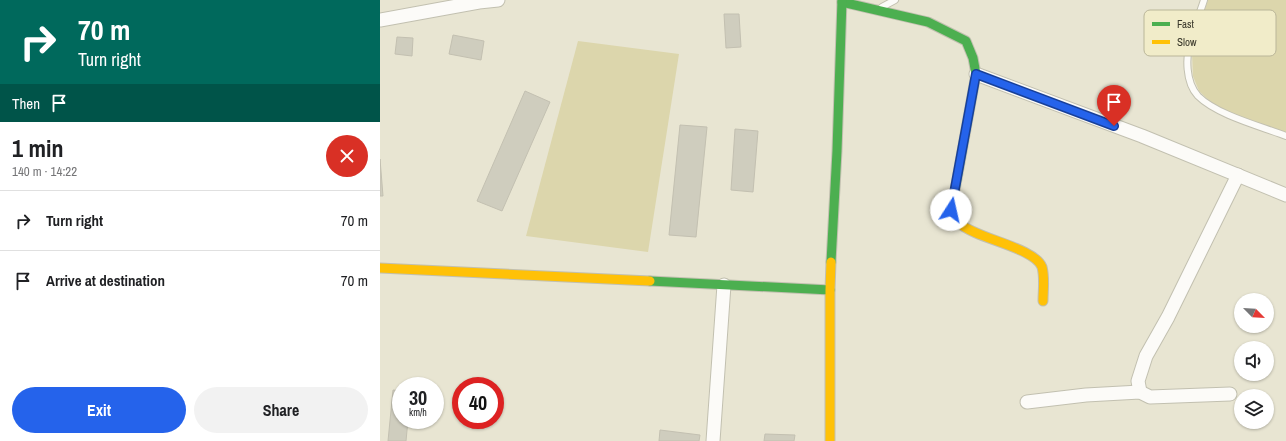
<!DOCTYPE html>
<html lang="en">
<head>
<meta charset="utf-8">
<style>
  :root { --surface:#fff; --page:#f2f2f2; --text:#202124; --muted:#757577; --line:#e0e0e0; --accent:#2563eb }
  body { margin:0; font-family:"Archivo Narrow",sans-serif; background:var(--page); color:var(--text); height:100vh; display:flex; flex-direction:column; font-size:15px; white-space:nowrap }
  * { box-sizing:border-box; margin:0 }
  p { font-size:13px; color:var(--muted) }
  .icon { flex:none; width:22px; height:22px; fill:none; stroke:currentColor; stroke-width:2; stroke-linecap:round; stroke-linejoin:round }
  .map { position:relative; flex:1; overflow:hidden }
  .sheet { display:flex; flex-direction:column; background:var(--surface); width:380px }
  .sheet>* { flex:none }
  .top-card { background:#00695c; color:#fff; overflow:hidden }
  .needle { width:26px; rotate:114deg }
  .buttons { position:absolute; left:854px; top:293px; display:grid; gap:8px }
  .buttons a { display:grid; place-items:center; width:40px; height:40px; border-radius:50%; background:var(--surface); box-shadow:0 1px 3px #0004; font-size:20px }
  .speed { position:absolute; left:12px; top:377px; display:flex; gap:8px; font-size:20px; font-weight:700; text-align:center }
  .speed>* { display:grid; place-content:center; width:52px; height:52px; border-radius:50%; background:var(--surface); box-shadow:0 1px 3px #0004; line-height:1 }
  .speed small { font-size:10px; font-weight:400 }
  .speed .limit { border:6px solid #d22; background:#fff; color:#111 }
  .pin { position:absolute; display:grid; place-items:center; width:34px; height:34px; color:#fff; margin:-41px -17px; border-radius:50% 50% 50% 0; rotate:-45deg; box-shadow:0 0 4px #0007 }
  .pin .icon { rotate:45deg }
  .me { position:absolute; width:44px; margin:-22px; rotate:10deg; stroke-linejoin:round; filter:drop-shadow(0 0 3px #0008) }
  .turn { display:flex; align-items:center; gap:14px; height:84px; padding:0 12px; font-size:18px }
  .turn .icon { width:52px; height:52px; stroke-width:2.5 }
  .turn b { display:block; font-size:28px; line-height:34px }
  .then { display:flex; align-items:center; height:38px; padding:0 12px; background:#0003; gap:8px; font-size:15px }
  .round { display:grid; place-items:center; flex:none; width:42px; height:42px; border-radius:21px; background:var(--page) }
  .overview { display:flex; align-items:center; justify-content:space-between; height:68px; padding:0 12px }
  h1 { font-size:24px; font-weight:700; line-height:30px }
  .primary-button { display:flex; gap:8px; margin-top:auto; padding:8px 12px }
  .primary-button a { flex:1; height:46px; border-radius:24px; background:var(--accent); color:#fff; font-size:16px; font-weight:700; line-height:46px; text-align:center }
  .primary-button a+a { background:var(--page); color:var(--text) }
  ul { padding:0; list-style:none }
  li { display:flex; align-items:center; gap:12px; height:60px; padding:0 12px; border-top:1px solid var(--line) }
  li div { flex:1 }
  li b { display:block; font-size:15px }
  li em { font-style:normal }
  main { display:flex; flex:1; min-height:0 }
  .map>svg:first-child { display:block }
  .green { fill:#dcd6ac }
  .building { fill:#cfcdbe; stroke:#c3c0b1 }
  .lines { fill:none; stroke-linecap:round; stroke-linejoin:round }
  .lane-casing { stroke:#c2c0b0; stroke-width:8 }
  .street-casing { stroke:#c2c0b0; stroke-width:15 }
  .fast-casing { stroke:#c2c0b0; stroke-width:11 }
  .slow-casing { stroke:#c2c0b0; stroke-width:11 }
  .lane { stroke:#fcfbf8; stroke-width:6 }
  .street { stroke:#fcfbf8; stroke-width:13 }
  .fast { stroke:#4caf50; stroke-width:9 }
  .slow { stroke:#ffc107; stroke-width:9 }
  .route-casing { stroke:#184099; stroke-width:10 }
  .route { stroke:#2563eb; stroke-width:7 }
  .key { fill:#f1ecc9; stroke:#bab699; stroke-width:1 }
  .key-label { font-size:11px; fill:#39372a }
</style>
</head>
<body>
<main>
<section class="sheet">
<div class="top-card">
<div class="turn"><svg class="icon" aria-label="right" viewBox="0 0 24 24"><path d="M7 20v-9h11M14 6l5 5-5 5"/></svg><div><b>70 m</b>Turn right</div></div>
<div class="then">Then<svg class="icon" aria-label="arrive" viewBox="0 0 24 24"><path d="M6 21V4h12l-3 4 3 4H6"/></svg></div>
</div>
<div class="overview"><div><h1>1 min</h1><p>140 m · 14:22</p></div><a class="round" style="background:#d93025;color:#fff"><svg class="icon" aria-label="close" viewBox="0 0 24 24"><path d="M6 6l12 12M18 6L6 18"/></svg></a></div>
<ul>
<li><svg class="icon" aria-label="right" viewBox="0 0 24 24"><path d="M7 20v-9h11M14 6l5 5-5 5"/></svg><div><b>Turn right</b></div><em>70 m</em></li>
<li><svg class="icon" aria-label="arrive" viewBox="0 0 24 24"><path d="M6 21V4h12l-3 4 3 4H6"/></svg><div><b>Arrive at destination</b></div><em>70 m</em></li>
</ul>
<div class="primary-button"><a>Exit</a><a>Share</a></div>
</section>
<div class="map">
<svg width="906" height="441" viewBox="0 0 906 441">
  <rect width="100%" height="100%" fill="#e8e5d2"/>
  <g class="green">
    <path d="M828,0H906V133L836,107L819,91L813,76L812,52L818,29Z"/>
    <path d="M198,41L299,54L268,252L146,236Z"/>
  </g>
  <g class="building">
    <path d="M344,14H359L361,47L346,48Z"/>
    <path d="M73,35L104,41L101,60L69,54Z"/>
    <path d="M17,37L33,38L32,56L15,54Z"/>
    <path d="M145,91L170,102L122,211L97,201Z"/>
    <path d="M300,125L327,127L316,237L289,235Z"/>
    <path d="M355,129L378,131L373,192L351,190Z"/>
    <path d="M0,159L3,196H0Z"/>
    <path d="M13,390L21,391V420H28L26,441H8Z"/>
    <path d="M280,430L320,435L319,441H279Z"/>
    <path d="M385,434L415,435L414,441H384Z"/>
  </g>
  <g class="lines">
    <defs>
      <g id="lane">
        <path d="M824,0C820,13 814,27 810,40C806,57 805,82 818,96C837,115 880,126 906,136"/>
        <path d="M502,7L515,0"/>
      </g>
      <g id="street">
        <path d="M0,20L99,2L118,0"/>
        <path d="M596,74L762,136L906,195"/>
        <path d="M760,392L758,381L766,356L788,317L858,175"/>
        <path d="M647,402L706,395L760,392L770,397L850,394"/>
        <path d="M333,441L344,285"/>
      </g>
      <g id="fast">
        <path d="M462,2L548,22L586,41L593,58L596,74L573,201"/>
        <path d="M451,262L457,151L462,0"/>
        <path d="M270,281L450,290"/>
      </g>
      <g id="slow">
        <path d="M573,201L571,210C574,214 575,220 579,223C596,239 654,247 662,267C665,278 663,290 663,301"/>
        <path d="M0,268L270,281"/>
        <path d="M450,441V290L451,262"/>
      </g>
    </defs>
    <use href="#lane" class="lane-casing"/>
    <use href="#street" class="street-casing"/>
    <use href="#fast" class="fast-casing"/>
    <use href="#slow" class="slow-casing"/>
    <use href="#lane" class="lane"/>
    <use href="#street" class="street"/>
    <use href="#fast" class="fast"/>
    <use href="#slow" class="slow"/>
  </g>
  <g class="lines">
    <defs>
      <path id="route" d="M571,210L596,74L734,126"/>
    </defs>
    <use href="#route" class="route-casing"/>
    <use href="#route" class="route"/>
  </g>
  <rect x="764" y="10" width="132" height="46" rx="6" class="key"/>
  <rect x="772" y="22" width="18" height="4" fill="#4caf50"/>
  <rect x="772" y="40" width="18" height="4" fill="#ffc107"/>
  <g class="key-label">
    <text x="797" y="28">Fast</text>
    <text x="797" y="46">Slow</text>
  </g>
</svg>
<div class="buttons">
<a><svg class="needle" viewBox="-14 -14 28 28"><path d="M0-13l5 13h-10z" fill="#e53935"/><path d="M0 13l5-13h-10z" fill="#757577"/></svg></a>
<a><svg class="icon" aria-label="sound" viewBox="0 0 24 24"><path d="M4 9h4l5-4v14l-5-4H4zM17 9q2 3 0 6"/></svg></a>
<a><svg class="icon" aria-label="layers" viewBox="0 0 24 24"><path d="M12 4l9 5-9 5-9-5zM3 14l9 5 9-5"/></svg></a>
</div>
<div class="speed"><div>30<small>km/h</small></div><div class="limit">40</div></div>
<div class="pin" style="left:734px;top:126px;background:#d93025"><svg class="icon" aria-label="arrive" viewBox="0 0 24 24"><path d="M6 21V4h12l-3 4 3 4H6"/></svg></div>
<svg class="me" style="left:571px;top:210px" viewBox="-20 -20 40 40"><circle r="19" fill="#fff"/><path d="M0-13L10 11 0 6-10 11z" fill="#2563eb"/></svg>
</div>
</main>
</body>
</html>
